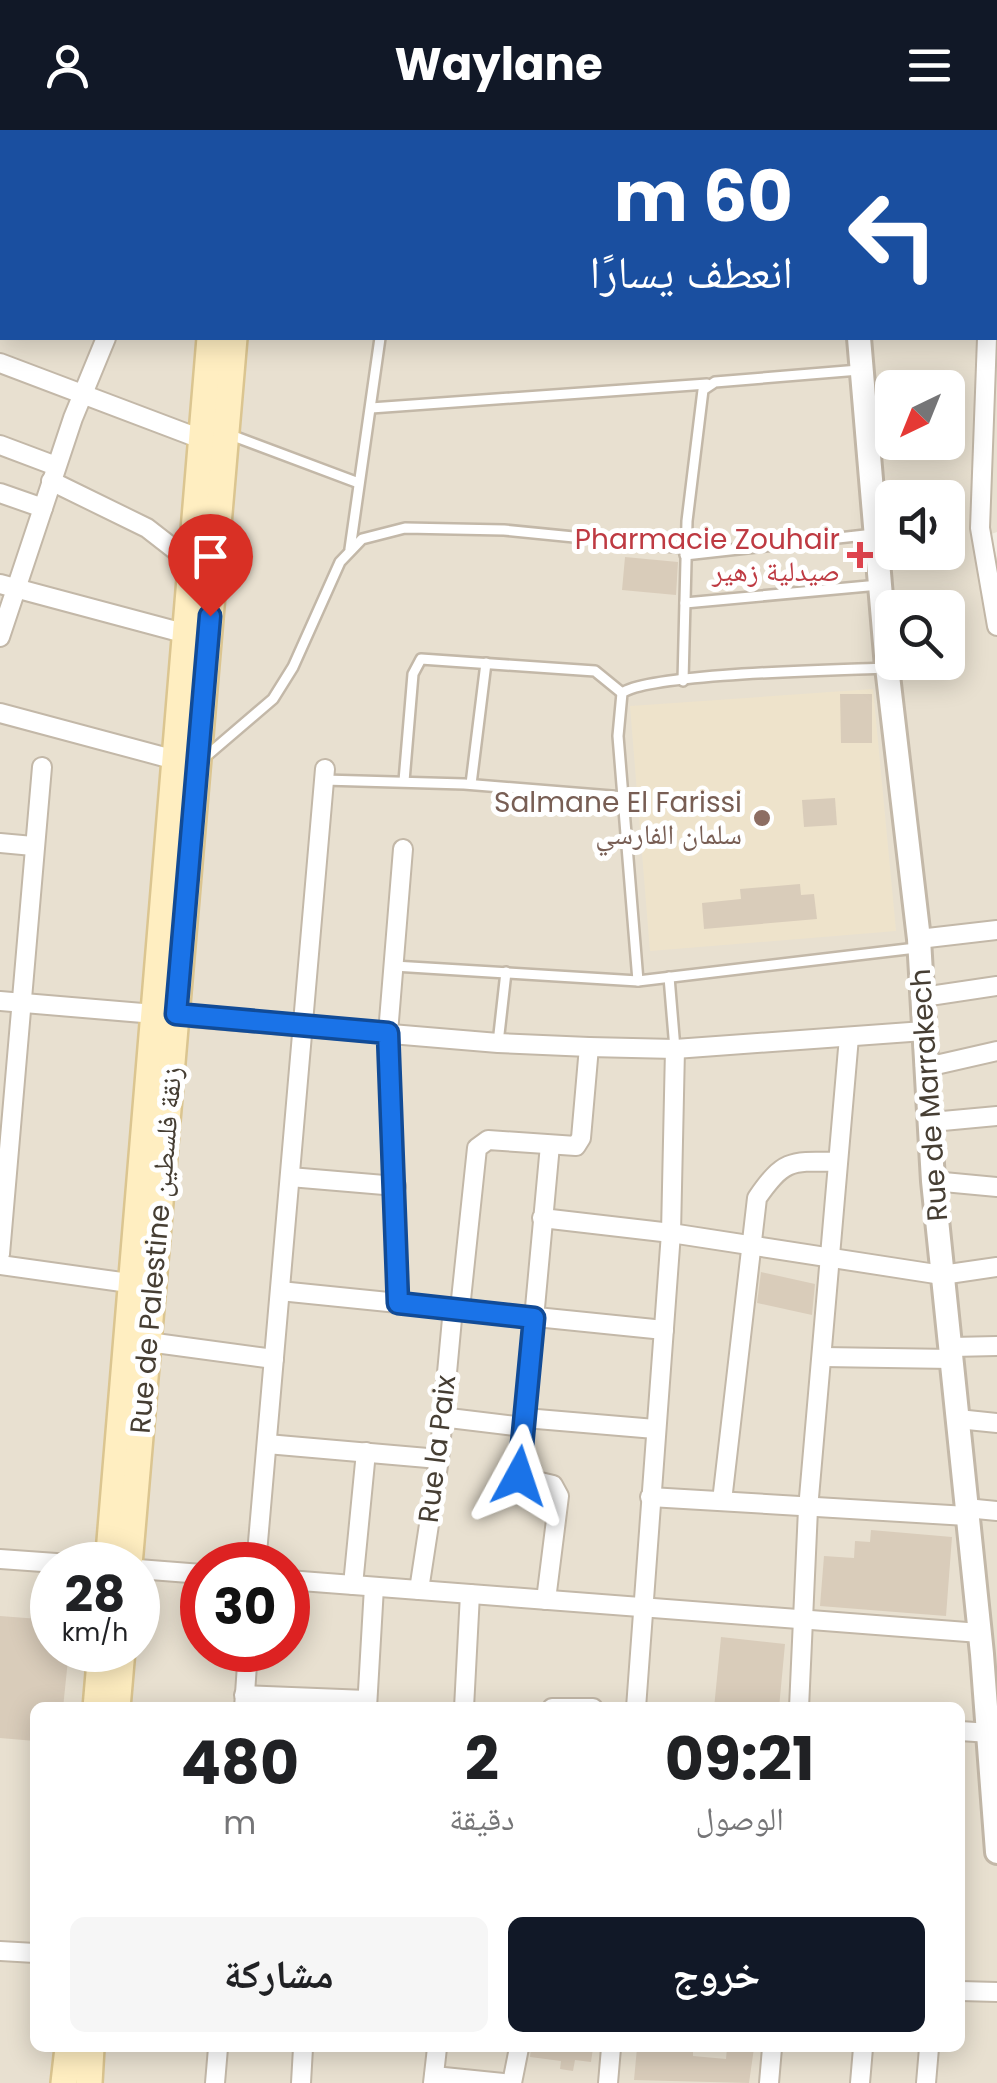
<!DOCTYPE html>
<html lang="ar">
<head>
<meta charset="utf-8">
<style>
  :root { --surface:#fff; --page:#f6f6f6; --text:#202124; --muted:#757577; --accent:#111827 }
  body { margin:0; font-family:Poppins,"Noto Naskh Arabic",sans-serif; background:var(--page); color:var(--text); direction:rtl; height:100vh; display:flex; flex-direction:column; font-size:38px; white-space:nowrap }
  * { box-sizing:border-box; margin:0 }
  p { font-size:32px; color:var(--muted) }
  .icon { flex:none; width:55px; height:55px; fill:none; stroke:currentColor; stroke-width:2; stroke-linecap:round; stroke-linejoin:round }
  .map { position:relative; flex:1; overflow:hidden; direction:ltr }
  .side { position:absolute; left:30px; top:1572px; width:935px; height:350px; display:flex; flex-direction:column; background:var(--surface); border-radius:15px; box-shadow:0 5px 25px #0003; direction:rtl }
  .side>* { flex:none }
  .banner { position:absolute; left:0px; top:0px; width:998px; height:210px; box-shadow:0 5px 25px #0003; direction:rtl; background:#1a4fa0; color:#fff; overflow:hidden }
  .needle { width:65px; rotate:223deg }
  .controls { position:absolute; left:875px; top:240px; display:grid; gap:20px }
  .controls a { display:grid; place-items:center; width:90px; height:90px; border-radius:15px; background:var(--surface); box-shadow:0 5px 25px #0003; font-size:50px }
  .speed { position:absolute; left:30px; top:1412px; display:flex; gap:20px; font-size:50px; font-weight:700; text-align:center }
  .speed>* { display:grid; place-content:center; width:130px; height:130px; border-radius:50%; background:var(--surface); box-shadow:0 5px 25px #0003; line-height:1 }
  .speed small { font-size:25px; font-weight:400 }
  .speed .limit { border:15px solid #d22; background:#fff; color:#111 }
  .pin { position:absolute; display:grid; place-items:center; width:85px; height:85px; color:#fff; margin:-102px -42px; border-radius:50% 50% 50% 0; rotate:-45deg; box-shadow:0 0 10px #0007 }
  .pin .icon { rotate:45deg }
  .me { position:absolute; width:110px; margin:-55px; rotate:5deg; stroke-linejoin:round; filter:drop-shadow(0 0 8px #0008) }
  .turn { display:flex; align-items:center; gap:35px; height:210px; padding:0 40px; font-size:45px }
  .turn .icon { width:130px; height:130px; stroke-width:2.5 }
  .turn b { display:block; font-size:70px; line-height:85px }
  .eta { display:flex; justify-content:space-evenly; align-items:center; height:170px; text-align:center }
  .eta b { font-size:60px; font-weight:700; line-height:70px }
  .cta { display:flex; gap:20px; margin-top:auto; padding:20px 40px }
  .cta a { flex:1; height:115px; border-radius:15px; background:var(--accent); color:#fff; font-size:40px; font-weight:700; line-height:115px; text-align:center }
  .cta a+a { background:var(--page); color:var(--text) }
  header { display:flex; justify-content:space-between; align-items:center; height:130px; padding:0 40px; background:var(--accent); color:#fff; font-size:45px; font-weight:700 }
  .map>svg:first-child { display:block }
  .residential { fill:#e8e0d0; fill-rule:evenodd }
  .education { fill:#eee3cb }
  .building { fill:#d9ccba }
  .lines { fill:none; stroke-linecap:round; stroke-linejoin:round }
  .service-casing { stroke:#c3b8a8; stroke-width:14 }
  .minor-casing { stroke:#c3b8a8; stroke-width:22 }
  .tertiary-casing { stroke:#c3b8a8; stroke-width:28 }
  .secondary-casing { stroke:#dbc590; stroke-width:30 }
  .service { stroke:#fff; stroke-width:9 }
  .minor { stroke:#fff; stroke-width:18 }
  .tertiary { stroke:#fff; stroke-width:22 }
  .secondary { stroke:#ffeec1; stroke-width:25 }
  .route-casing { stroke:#114b97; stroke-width:25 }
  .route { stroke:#1a73e8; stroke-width:18 }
  .health-dot { fill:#e0444e; stroke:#fff; stroke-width:4 }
  .education-dot { fill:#8d6e63; stroke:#fff; stroke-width:4 }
  .labels { text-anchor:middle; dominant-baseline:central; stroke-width:10; stroke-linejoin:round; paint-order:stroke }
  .health-label { font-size:28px; fill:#be3a42; stroke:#fff; text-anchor:end }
  .education-label { font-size:28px; fill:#785e54; stroke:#fff; text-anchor:end }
  .street-label { font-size:28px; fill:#463e33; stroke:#fff }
</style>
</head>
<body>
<header><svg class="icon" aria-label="menu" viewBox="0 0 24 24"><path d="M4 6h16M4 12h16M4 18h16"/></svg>Waylane<svg class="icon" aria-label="person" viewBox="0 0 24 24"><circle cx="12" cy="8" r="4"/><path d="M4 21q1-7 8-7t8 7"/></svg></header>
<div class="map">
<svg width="997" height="1953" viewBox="0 0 997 1953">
  <rect width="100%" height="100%" fill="#f3eee3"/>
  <path class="residential" d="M0,0H939L2,2V208H995L997,5V402L991,404L997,429V1953H0ZM892,258H948V312H892ZM892,368H948V422H892ZM892,478H948V532H892ZM52,1435H138V1520H52ZM202,1435H288V1520H202ZM35,1578H960V1918H35Z"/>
  <path class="education" d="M873,559L896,801L650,821L630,576Z"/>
  <g class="building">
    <path d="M625,427L678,432L676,465L622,460Z"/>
    <path d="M840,564H872V613H841Z"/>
    <path d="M835,668L837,695L804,697L802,670Z"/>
    <path d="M800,754L801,765L814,764L817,789L704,799L702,773L741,769L740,759Z"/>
    <path d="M761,1142L815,1154L812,1185L757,1173Z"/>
    <path d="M871,1400L952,1407L946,1486L820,1476L824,1426L854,1428L855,1411L870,1412Z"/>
    <path d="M0,1486L52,1490V1520H69L63,1578H35V1611L0,1608Z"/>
    <path d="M721,1507L785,1514L779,1578H714Z"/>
    <path d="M531,1918H593L591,1932L575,1930L573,1941L560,1939L561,1931L530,1927Z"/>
    <path d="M637,1918L693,1920V1926L726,1929L727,1918H754L749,1953L634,1950Z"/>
  </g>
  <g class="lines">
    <defs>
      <g id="service">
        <path d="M371,278L707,254"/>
        <path d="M228,304L356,352"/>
        <path d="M350,419L380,208"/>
        <path d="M685,425L874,404"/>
        <path d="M685,473L879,455"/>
        <path d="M683,551L687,391L703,260L715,252L859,240"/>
        <path d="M204,628L273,569L293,537L340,432L362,409L405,398L504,400L685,418"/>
        <path d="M324,650L464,654L624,667"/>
        <path d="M404,651L413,544L421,529L595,541L622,563"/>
        <path d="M471,654L486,533"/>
        <path d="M394,836L638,851L916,818"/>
        <path d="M669,847L675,919"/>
        <path d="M638,851L618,606L622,563C650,543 839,540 885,538"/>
        <path d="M498,913L506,842"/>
      </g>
      <g id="minor">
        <path d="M472,2V0"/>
        <path d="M0,41H2"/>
        <path d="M995,65L997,64"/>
        <path d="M0,143H2"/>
        <path d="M995,163H997"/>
        <path d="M987,208L980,398L997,496"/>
        <path d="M0,233L201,309"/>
        <path d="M0,315L56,336"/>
        <path d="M51,351L147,398L192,433"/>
        <path d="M0,363L43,378"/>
        <path d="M0,454L187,504"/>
        <path d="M0,507L73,288L106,208"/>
        <path d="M0,583L183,632"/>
        <path d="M0,713L33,716"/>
        <path d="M919,809L997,800"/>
        <path d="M923,867L997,856"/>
        <path d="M0,871L498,913L589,917L675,919L924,901"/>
        <path d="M927,937L997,921"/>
        <path d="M932,992L997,986"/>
        <path d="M290,1047L396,1056"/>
        <path d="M933,1051L997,1057"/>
        <path d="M542,1088L671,1103L942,1145L997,1137"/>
        <path d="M0,1124L42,637"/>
        <path d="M0,1135L129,1153"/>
        <path d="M280,1161L664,1200"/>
        <path d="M398,1173L388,903L403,719"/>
        <path d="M460,1179L477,1018L488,1010L576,1016L581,1008L589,917"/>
        <path d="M148,1212L274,1229"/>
        <path d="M952,1217L997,1216"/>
        <path d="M823,1227L952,1229"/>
        <path d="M441,1287L524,1297L550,1015"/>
        <path d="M525,1288L655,1299"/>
        <path d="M958,1289L997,1293"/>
        <path d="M524,1297L519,1347L553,1355L559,1366L546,1470"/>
        <path d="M267,1314L439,1329"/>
        <path d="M650,1367L967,1386"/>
        <path d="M722,1371L757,1068C784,1029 791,1031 837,1032"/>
        <path d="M966,1378L997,1381"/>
        <path d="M0,1429L84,1435"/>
        <path d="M256,1435L325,639"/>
        <path d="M138,1439L202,1444"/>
        <path d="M288,1450L980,1503"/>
        <path d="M353,1455L366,1322"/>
        <path d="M419,1460L439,1329L453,1178"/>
        <path d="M244,1565L367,1570"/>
        <path d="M244,1578L248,1520"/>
        <path d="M367,1578L374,1457"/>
        <path d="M464,1578L470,1464"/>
        <path d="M552,1578H593"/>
        <path d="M636,1578L671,1103L675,919"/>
        <path d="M799,1578L808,1379L849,907"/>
        <path d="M960,1601L990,1603"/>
        <path d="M0,1821L35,1823"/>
        <path d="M960,1861L997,1862"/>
        <path d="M434,1946L503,1953"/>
        <path d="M215,1953L218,1918"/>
        <path d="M301,1953L303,1918"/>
        <path d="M433,1953L437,1918"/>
        <path d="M512,1953L519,1918"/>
        <path d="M608,1953L611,1918"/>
        <path d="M769,1953L772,1918"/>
        <path d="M860,1953L863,1918"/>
        <path d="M926,1953L929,1918"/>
      </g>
      <g id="tertiary">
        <path d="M840,0V2"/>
        <path d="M859,208L887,537L919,809L933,1051L982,1524L997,1722"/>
      </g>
      <g id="secondary">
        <path d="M230,2L231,0"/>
        <path d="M250,2V0"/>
        <path d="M108,1435L210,208"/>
        <path d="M129,1435L234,208"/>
        <path d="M96,1578L101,1520"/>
        <path d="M117,1578L122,1520"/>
        <path d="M64,1953L68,1918"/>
        <path d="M89,1953L91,1918"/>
      </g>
    </defs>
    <use href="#service" class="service-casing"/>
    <use href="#minor" class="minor-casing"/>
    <use href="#tertiary" class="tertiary-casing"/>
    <use href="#secondary" class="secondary-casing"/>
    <use href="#service" class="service"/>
    <use href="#minor" class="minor"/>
    <use href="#tertiary" class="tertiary"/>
    <use href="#secondary" class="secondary"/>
  </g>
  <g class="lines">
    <defs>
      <path id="route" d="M210,486L176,884L388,903L398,1173L534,1188L519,1346"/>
    </defs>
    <use href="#route" class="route-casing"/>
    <use href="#route" class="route"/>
  </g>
  <path class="health-dot" d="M855 410h10v10h10v10h-10v10h-10v-10h-10v-10h10z"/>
  <circle class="education-dot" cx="762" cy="688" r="10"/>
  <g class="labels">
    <g class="health-label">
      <text x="840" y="409">Pharmacie Zouhair<tspan x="840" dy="32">صيدلية زهير</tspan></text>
    </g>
    <g class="education-label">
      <text x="742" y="672">Salmane El Farissi<tspan x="742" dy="32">سلمان الفارسي</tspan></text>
    </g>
    <g class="street-label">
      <text transform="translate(929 965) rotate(-94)">Rue de Marrakech</text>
      <text transform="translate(156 1120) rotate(-85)">Rue de Palestine زنقة فلسطين</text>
      <text transform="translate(437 1319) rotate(-83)">Rue la Paix</text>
    </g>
  </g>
</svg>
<div class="controls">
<a><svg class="needle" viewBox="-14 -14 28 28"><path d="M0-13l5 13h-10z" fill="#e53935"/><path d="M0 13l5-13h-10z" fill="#757577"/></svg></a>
<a><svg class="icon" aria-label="sound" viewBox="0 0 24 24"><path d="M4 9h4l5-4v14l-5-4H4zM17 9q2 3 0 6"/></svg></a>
<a><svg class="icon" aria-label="search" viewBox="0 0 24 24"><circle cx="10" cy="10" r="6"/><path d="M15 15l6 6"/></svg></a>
</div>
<div class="speed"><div>28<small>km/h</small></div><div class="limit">30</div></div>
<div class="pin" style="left:210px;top:486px;background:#d93025"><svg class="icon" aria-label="arrive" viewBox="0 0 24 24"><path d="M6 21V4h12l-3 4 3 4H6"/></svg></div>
<svg class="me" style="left:519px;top:1346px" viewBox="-20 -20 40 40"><path d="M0-17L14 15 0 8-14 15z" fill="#1a73e8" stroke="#fff" stroke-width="4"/></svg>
<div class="banner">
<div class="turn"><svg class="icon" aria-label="left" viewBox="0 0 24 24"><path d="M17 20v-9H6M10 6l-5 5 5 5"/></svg><div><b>60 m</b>انعطف يسارًا</div></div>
</div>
<section class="side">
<div class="eta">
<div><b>09:21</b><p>الوصول</p></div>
<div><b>2</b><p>دقيقة</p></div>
<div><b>480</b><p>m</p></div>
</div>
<div class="cta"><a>خروج</a><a>مشاركة</a></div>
</section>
</div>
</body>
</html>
